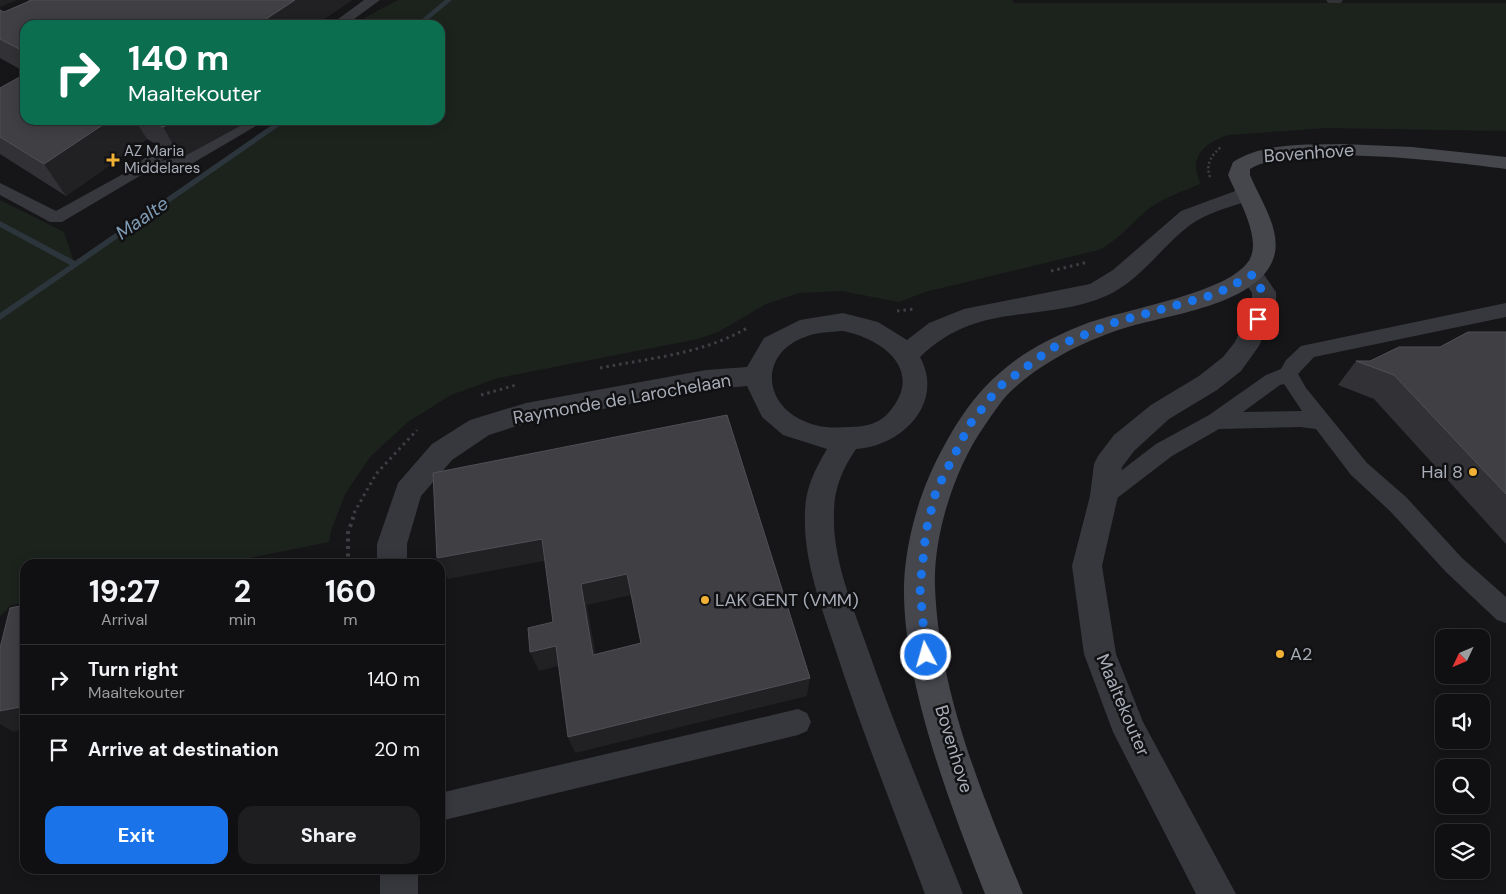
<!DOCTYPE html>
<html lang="en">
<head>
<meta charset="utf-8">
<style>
  :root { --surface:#101012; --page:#1e1e20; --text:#f1f3f6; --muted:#9c9d9f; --line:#303032; --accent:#1a73e8 }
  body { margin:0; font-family:"DM Sans",sans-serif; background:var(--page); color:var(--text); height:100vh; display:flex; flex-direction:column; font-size:19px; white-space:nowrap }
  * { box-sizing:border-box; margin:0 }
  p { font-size:16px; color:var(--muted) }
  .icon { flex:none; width:28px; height:28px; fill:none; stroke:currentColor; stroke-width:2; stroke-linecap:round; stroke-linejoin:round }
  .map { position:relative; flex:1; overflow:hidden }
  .panel { position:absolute; left:20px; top:559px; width:425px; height:315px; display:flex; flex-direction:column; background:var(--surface); border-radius:15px; box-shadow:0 2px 12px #0003,0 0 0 1px var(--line) }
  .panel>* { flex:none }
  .hud { position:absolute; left:20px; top:20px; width:425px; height:105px; border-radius:15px; box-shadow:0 2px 12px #0003,0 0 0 1px var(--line); background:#0b6e4f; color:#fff; overflow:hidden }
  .needle { width:32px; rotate:226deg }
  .controls { position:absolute; left:1435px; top:629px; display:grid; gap:10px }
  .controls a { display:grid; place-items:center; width:55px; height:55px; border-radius:10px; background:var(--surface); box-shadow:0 2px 12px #0003,0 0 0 1px var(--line); font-size:25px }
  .pin { position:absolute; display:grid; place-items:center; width:42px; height:42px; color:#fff; margin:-21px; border-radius:10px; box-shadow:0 2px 8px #0006 }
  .me { position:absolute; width:55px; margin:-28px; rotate:354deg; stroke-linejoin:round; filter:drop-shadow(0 0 4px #0008) }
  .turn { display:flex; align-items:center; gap:18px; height:105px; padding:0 25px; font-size:22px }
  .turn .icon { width:65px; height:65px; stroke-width:2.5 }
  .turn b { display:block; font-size:35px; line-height:42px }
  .eta { display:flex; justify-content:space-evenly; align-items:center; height:85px; text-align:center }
  .eta b { font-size:30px; font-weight:700; line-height:35px }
  .primary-button { display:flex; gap:10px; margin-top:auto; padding:10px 25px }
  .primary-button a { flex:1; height:58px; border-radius:15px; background:var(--accent); color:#fff; font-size:20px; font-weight:700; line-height:58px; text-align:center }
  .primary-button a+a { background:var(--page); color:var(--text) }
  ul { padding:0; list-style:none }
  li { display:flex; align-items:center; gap:15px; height:70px; padding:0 25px; border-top:1px solid var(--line) }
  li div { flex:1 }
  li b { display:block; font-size:19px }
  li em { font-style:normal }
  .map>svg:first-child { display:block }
  .green { fill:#1c231d }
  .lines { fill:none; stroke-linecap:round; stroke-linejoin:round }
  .stream { fill:#2c353c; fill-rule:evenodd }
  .path-far2 { stroke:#3d3f44; stroke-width:2.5; stroke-dasharray:2 2.5; stroke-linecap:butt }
  .path-far1 { stroke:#3d3f44; stroke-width:3; stroke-dasharray:2.5 4; stroke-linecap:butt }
  .path { stroke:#3d3f44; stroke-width:4; stroke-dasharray:3 4.5; stroke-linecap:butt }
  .lane { fill:#37383d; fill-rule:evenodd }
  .street { fill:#37383d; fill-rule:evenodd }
  .secondary { fill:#45474d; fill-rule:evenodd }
  .wall { fill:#323236 }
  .shaded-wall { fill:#212124 }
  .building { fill:#3f3f44; stroke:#4f5156; fill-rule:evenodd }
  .route { stroke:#1a73e8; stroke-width:9; stroke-dasharray:0 16.2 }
  .poi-dot { fill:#f2b134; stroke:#111113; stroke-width:2 }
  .labels { text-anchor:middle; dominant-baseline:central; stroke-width:5; stroke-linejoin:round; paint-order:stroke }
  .far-poi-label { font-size:15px; fill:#a8adb8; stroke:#111113; text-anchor:start }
  .street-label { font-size:18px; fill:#a8adb8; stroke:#111113 }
  .poi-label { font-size:18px; fill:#a8adb8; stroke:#111113; text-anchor:start }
  .water-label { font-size:19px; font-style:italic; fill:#7f9bb3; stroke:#111113 }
</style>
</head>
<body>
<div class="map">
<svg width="1506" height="894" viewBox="0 0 1506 894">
  <rect width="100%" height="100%" fill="#161618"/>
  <path class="green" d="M398,0H1012L1014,3H1506V131L1327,128L1228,135C1212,141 1195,149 1196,169C1196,174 1200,179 1200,184C1182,192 1162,198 1147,210C1131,224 1118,240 1099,250L925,292L899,302L841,291L799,293L766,304L718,332L698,339L498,378L451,395L408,422L370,457L345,494L331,531L329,542L219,564H25V603L11,605L0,616V200L64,232L75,264L284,120H440V25H351Z"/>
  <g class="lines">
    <g class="stream">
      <path d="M445,0H452L422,25H415Z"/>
      <path d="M279,120H288L0,320V313L70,265L0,227V221L75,261Z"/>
    </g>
    <path class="path-far2" d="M1210,177C1205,163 1212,155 1222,146"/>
    <g class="path-far1">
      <path d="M1051,271L1088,262"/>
      <path d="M897,311L915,309"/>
      <path d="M600,368C650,358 703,354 747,328"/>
      <path d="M481,395L516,385"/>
      <path d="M354,513L376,474L417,430"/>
    </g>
    <path class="path" d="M348,564V533L355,512"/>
    <g class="lane">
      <path d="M364,0H380L346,25H330Z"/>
      <path d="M247,120H266L193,163L143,174L62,222H50L0,195V183L56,211L123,174L160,147H172L174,150L161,161L182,156Z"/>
      <path d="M1506,303V317L1314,357L1298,374L1306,388L1367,463L1406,497L1462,558L1506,597V623L1497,620L1446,572L1390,511L1351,475L1316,429L1300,427L1219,429L1172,456L1112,502L1104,505L1096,502L1093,496L1096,490L1156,444L1209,415L1266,375L1281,369L1286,360L1301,346ZM1284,384L1302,411L1243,412L1280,385Z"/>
      <path d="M798,709L807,713L811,722L807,731L798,735L440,821V793Z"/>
    </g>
    <g class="street">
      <path d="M1246,187L1254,189L1257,194L1254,199C1233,206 1208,212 1190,225C1161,247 1140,281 1106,296C1040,324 979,300 920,357C945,403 902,446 856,449C843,468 834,488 834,512C832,557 851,602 866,644C895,728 930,811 963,894H925C894,811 861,729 834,645C820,603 803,558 805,513C805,489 815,469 827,449L783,435L762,417L747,386L706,390L526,423L489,435L452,460L421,496L407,544V564H377V544L398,483L432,444L470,420L526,403L706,370L747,367L764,338L800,320L843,313L878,322L907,340L929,323L964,309L1090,284L1113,270L1181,211ZM843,331C883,339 924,370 890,411C880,424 864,427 849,427C833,428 819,428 804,421C762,403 760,353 805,337C817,332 831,332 843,331Z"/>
      <path d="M1252,267L1260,269L1276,292V305L1259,346L1241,371L1217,390L1169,419L1134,451L1122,467L1118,496L1102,566L1116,654L1143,722L1236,894H1196L1113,732L1084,654L1072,566L1090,496L1094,464L1098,456L1114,435L1151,405L1199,376L1223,357L1235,342L1252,305V293L1240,275L1244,269Z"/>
      <rect x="380" y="869" width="38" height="25"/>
    </g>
    <path class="secondary" d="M1342,144L1412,147L1506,157V169C1452,162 1293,142 1250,169V175C1260,200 1285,234 1272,262C1253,305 1168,315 1128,327C1085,340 1039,363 1007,395C999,404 992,415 985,425C955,467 933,535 935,587C939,693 983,797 1023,894H985C950,804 902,681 904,584C906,537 921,487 944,446C977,384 1015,352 1080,326C1121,309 1224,295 1248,262C1264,240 1237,197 1228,175L1233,162C1265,142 1305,145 1342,144Z"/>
  </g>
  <g class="wall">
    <path d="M27,0H352L315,25H25V72L0,58V10L4,12L29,1Z"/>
    <path d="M1326,0H1343L1341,3H1328Z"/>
    <path d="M0,88L25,120H251L181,158L147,139L66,196L0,154Z"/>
    <path d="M1506,332V544L1374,399L1338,385L1356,361H1370L1440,347Z"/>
  </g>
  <g class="shaded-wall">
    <path d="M0,0H17L0,7Z"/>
    <path d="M295,0H352L315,25H257Z"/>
    <path d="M110,120H135L147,139L66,196L44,164Z"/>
    <path d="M177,120H251L181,158L163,127Z"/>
    <path d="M542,539L549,560L448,579L437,558Z"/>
    <path d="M627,574L631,595L587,605L599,674L593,655L581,584Z"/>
    <path d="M556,646L563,665L539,671L530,652Z"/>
    <path d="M810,678L807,696L575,753L568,737Z"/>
    <path d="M25,706V729L13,732L0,724V711Z"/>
  </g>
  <g class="building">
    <path d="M32,0H295L257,25H25V52L0,39V10L4,12Z"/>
    <path d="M25,74V120H110L44,164L0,137V88Z"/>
    <path d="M150,120H177L163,127Z"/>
    <path d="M1468,332H1506V494L1394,375L1356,361H1370L1399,347H1440Z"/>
    <path d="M727,415L810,678L568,737L556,646L530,652L528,628L553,622L542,539L437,558L433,473ZM627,574L641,643L593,655L581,584Z"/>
    <path d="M309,562V564H300Z"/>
    <path d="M25,605V706L0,711V648L10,608Z"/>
  </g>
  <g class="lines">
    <path class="route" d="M926,655L920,588L926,531L936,491L970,424L999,387L1052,348L1116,322L1216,294L1252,275C1265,293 1267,298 1258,319"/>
  </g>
  <g class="poi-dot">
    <path d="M110.5 152.5h5v5h5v5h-5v5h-5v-5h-5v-5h5z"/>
    <circle cx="1473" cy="472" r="5"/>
    <circle cx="705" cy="600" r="5"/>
    <circle cx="1280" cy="654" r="5"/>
  </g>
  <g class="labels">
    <g class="far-poi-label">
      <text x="124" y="151">AZ Maria<tspan x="124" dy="17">Middelares</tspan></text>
    </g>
    <g class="street-label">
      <text transform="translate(1309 153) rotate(-4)">Bovenhove</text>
      <text transform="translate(622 399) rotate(-10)">Raymonde de Larochelaan</text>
      <text transform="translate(1123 705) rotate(67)">Maaltekouter</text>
      <text transform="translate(954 749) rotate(73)">Bovenhove</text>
    </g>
    <g class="poi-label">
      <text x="1463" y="472" text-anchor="end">Hal 8</text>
      <text x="715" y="600">LAK GENT (VMM)</text>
      <text x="1290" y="654">A2</text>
    </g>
    <g class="water-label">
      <text transform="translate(142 218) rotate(-35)">Maalte</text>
    </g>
  </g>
</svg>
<div class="controls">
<a><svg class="needle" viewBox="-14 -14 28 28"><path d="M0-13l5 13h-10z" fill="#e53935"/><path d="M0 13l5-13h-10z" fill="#9c9d9f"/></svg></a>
<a><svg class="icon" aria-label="sound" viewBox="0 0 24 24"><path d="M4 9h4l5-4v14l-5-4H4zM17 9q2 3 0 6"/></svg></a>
<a><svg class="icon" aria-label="search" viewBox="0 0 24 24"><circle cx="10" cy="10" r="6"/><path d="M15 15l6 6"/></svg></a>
<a><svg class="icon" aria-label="layers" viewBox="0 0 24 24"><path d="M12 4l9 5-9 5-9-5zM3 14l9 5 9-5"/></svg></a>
</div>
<div class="pin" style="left:1258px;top:319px;background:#d93025"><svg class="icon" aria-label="arrive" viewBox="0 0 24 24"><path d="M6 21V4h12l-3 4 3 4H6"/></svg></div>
<svg class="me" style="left:926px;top:655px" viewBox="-20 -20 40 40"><circle r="17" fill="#1a73e8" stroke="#fff" stroke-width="3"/><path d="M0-11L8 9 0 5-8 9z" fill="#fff"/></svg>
<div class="hud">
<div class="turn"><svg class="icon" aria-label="right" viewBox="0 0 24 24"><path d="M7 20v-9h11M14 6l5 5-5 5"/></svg><div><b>140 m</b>Maaltekouter</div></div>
</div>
<section class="panel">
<div class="eta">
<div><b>19:27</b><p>Arrival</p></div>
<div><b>2</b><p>min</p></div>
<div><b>160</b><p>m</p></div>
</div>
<ul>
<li><svg class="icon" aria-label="right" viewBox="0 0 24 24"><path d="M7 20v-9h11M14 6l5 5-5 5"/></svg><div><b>Turn right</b><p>Maaltekouter</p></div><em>140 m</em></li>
<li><svg class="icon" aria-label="arrive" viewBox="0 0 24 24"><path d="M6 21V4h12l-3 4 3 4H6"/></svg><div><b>Arrive at destination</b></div><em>20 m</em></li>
</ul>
<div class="primary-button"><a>Exit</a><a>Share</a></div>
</section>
</div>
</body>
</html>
